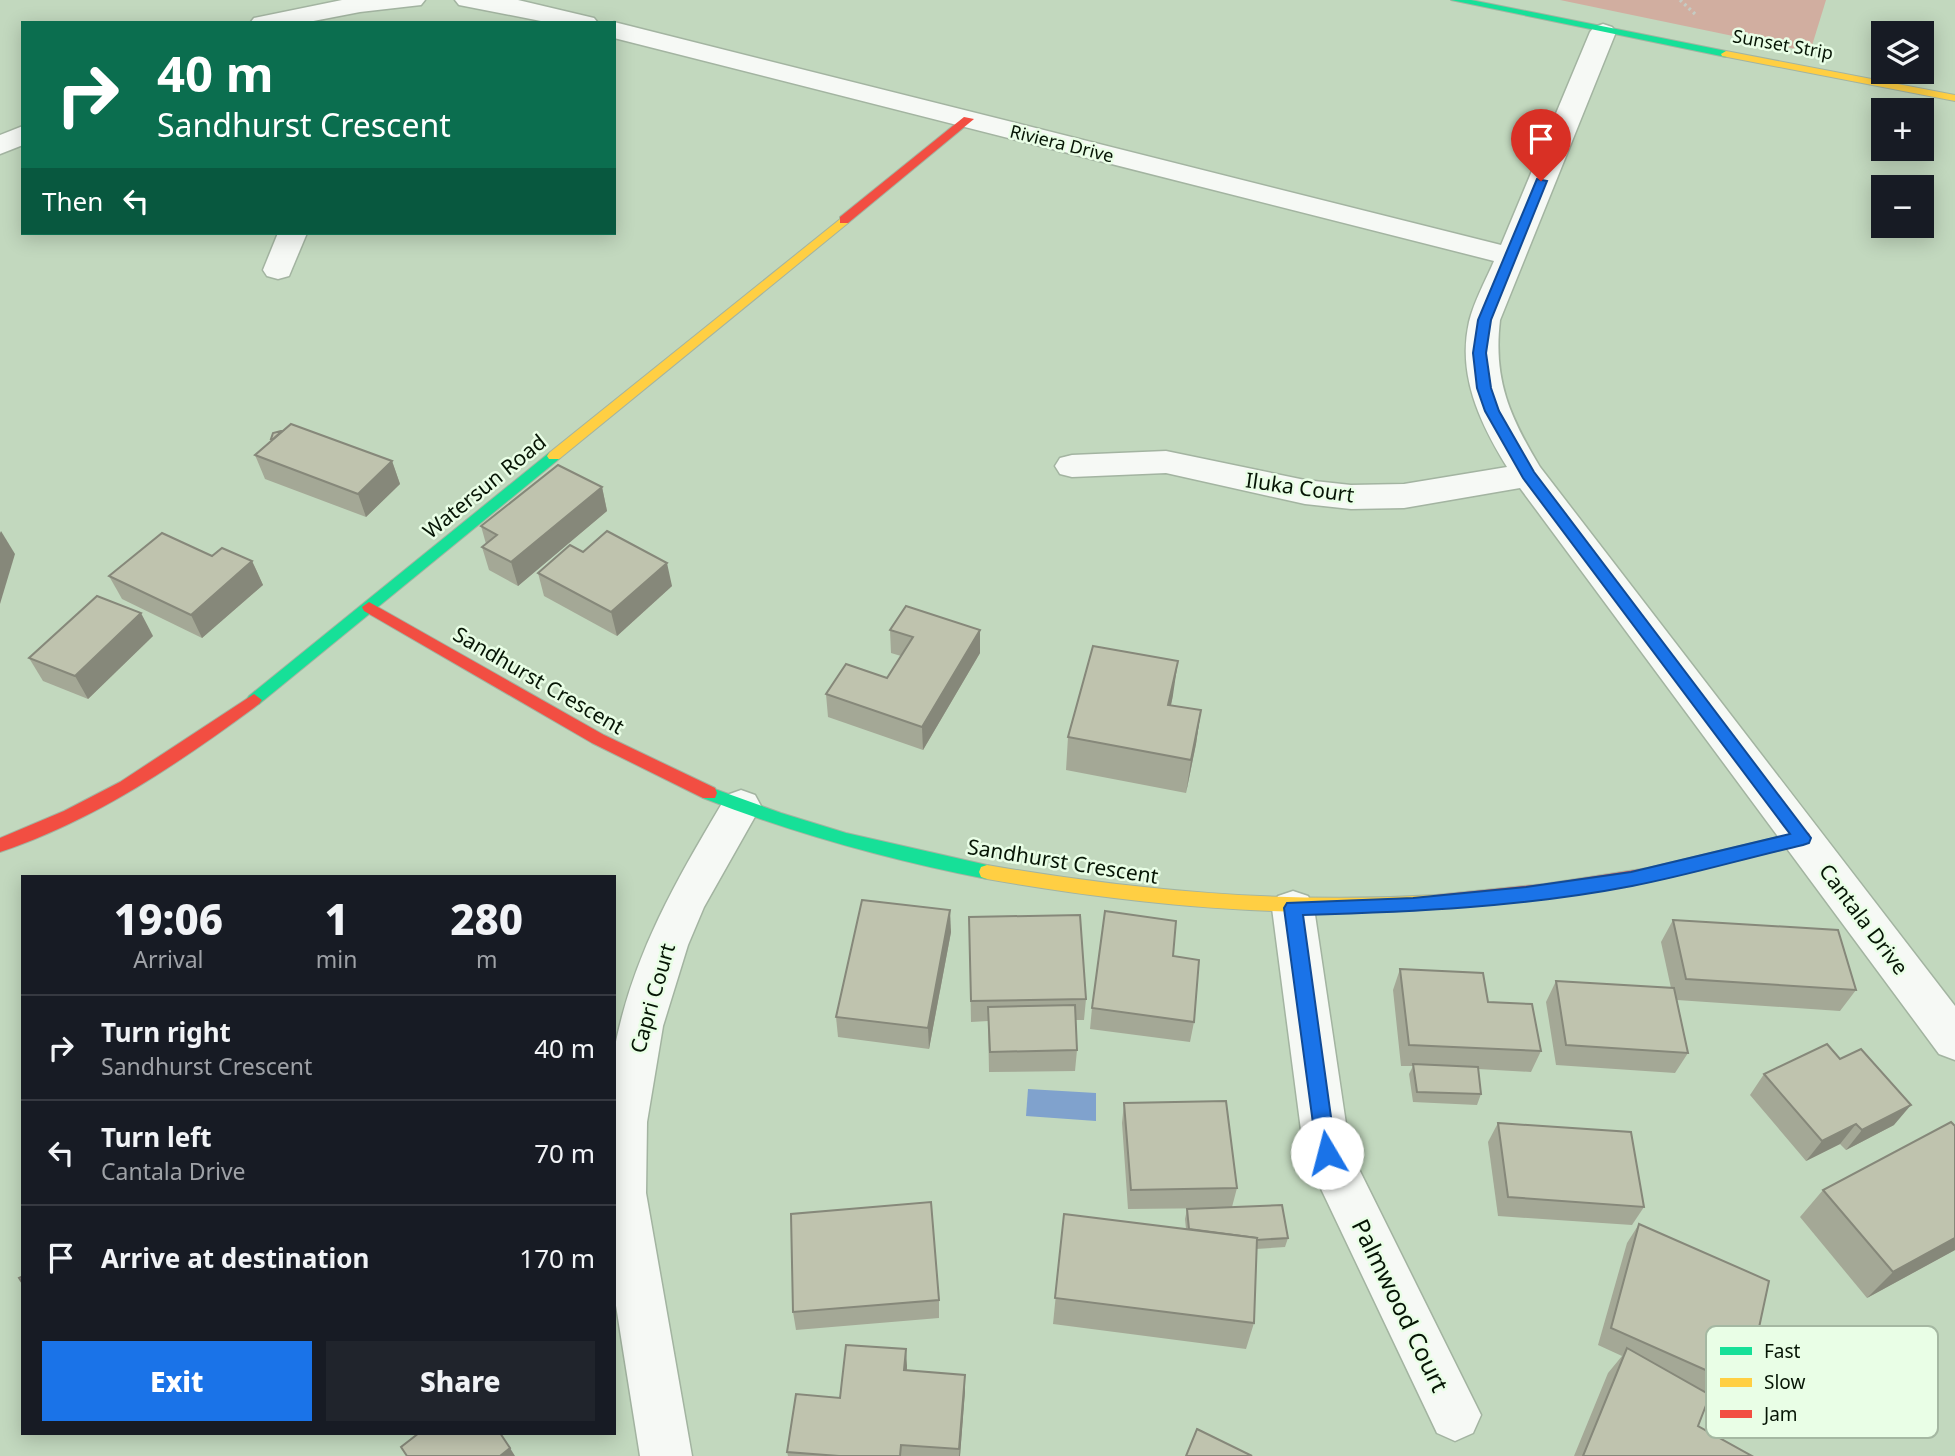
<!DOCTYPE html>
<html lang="en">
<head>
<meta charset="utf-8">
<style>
  :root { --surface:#171b24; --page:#20242c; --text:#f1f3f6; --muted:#9ea1a6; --line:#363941; --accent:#1a73e8 }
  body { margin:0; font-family:"Noto Sans",sans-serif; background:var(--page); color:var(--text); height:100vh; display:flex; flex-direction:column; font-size:26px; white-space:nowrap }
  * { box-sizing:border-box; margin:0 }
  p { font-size:23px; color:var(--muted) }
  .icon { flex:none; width:38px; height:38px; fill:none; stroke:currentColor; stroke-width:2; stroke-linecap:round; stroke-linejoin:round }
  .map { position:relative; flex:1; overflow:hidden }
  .sheet { position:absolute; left:21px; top:875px; width:595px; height:560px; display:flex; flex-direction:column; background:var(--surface); border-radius:0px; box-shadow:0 4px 18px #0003 }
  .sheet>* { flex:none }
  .guide { position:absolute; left:21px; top:21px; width:595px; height:214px; border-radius:0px; box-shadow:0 4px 18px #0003; background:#0b6e4f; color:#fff; overflow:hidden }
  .controls { position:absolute; left:1871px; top:21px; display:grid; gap:14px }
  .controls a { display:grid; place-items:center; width:63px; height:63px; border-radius:0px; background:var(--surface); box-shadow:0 4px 18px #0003; font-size:35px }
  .pin { position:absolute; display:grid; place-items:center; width:60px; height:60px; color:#fff; margin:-72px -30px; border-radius:50% 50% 50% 0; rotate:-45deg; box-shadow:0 0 7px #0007 }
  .pin .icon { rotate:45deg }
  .me { position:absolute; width:77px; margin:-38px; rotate:352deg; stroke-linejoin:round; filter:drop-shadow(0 0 5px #0008) }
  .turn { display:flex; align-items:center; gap:24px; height:147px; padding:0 21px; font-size:32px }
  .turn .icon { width:91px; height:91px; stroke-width:2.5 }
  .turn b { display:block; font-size:49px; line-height:60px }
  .then { display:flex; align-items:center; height:66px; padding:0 21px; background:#0003; gap:14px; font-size:26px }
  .eta { display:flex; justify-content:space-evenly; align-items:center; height:119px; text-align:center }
  .eta b { font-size:42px; font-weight:800; line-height:49px }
  .primary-button { display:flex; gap:14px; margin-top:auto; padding:14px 21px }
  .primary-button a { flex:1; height:80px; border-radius:0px; background:var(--accent); color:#fff; font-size:28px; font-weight:800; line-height:80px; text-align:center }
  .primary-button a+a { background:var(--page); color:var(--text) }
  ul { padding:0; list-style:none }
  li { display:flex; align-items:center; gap:21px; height:105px; padding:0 21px; border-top:2px solid var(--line) }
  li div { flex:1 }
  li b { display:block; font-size:26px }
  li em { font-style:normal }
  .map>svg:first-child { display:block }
  .green { fill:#d1aea0 }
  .water { fill:#80a2cd }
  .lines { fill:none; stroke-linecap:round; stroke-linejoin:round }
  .street-casing { stroke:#a3b4a1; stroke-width:3 }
  .fast-casing { stroke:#a3b4a1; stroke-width:2 }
  .slow-casing { stroke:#a3b4a1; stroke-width:2 }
  .jam-casing { stroke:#a3b4a1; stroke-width:2 }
  .path { stroke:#c5cbc3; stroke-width:3.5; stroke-dasharray:2.5 3.5; stroke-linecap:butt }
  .street { fill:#f6f9f5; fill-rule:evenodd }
  .fast { fill:#16e098; fill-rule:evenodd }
  .slow { fill:#ffcf43; fill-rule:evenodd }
  .jam { fill:#f24e42; fill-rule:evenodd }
  .wall { fill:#a4a896 }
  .shaded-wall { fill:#86887a }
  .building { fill:#bfc3ae; stroke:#86887a; stroke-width:2 }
  .route { fill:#1a73e8; stroke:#114b97; stroke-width:2 }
  .labels { text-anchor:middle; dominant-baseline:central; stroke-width:5; stroke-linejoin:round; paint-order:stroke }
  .far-street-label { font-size:18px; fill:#061505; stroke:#e9fee6 }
  .street-label { font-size:21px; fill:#061505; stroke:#e9fee6 }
  .near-street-label { font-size:24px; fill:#061505; stroke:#e9fee6 }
  .key { fill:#e9fee6; stroke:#a5b8a2; stroke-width:2 }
  .key-label { font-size:19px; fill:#061505 }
</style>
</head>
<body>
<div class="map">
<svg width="1955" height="1456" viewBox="0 0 1955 1456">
  <rect width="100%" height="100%" fill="#c2d8be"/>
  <path class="green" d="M1560,0H1826L1810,52Z"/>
  <path class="water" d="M1028,1089L1096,1093V1121L1026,1116Z"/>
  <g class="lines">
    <defs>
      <g id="street">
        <path d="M342,0H425L421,5L360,12L303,23H250L254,18Z"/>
        <path d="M455,0H518L594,18L598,23H551L459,5Z"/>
        <path d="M614,22L1501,245L1590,32L1594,27L1603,24L1612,27L1616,32L1500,320C1493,380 1510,417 1540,467L1955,1006V1060L1939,1054L1520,488L1404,508L1351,509L1305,504L1166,473L1072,477L1060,474L1055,466L1060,458L1072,455L1166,451L1305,480L1351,485L1404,484L1507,467C1480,423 1457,375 1469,322C1474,301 1486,280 1494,261L614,38Z"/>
        <path d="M23,126V145L0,154V135Z"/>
        <path d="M278,233H307L289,276L278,279L267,276L263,270Z"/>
        <path d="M741,790L755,795L761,806L704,907L688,945L663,1026L647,1122L646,1193L692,1456H640L614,1293V1051C633,953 677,879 727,795Z"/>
        <path d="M1293,891L1308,896L1314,908L1350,1151L1481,1415L1473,1433L1455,1441L1437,1433L1304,1153L1272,908L1278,896Z"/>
      </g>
      <g id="fast">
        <path d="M1451,0H1471L1726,51L1731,54L1726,57Z"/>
        <path d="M554,451L561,456L559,459L259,704H249L246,700L249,696L549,453Z"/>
        <path d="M709,787L781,813L846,833L987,865L993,867L995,872L993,877L987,879C890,860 796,834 703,798L701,793L703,788Z"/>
      </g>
      <g id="slow">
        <path d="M1726,51L1955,95V101L1722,56L1721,54Z"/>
        <path d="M844,216L850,220L848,223L559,459H549L547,456L549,453Z"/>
        <path d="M987,865C1137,891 1284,904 1436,895L1442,897L1445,902L1442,907L1436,909C1284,919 1137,905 987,879L981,877L979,872L981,867Z"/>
      </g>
      <g id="jam">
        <path d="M964,117L974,119L848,223H840V217Z"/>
        <path d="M369,602L604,735L715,788L717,793L715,798H703L592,743L364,611L362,607Z"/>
        <path d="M254,694L262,700L259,704C179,763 96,820 0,852V838L64,811L120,782Z"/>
        <path d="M1803,831L1809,833L1811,838L1809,843L1648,882L1544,898L1436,909L1430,907L1427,902L1430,897L1436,895L1544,884L1648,868Z"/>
      </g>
    </defs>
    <use href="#street" class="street-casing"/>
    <use href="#fast" class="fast-casing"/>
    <use href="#slow" class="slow-casing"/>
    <use href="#jam" class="jam-casing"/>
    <path class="path" d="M1680,0L1695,14"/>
    <use href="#street" class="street"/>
    <use href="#fast" class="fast"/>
    <use href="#slow" class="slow"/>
    <use href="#jam" class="jam"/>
  </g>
  <g class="wall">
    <path d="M271,439L392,461L400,484L366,517L265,479L255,455L272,440Z"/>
    <path d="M602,487L607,511L518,586L489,570L482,547L486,544L481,526Z"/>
    <path d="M583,552L672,586L617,636L544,596L538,573Z"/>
    <path d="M252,561L263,585L202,638L122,599L109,576Z"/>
    <path d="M890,630H980V653L923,750L828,717L826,694L887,678L901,656L891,653Z"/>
    <path d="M153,636L88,699L43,681L29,658Z"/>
    <path d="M1173,695L1171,705L1201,710L1196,744L1186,793L1066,770L1068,737Z"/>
    <path d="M969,917L1086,999L1084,1020H1076L1077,1050L1075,1071L989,1072L988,1021L971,1022Z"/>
    <path d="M1673,920L1856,990L1840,1011L1677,1000L1688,1053L1675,1073L1556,1065L1546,1002L1556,981L1671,988L1661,942Z"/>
    <path d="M951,932L929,1049L838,1037L836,1017Z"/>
    <path d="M1173,956L1194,1022L1190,1042L1090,1029L1092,1008Z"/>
    <path d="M1400,969L1488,1002L1541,1051L1531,1072L1478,1069L1481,1094L1477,1105L1413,1102L1409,1074L1413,1066H1401L1393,990Z"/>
    <path d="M1764,1074L1894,1125L1846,1150L1840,1144L1806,1161L1750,1095Z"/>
    <path d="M1124,1103L1237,1188L1232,1207L1288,1238L1285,1247L1256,1249L1254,1323L1246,1349L1053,1324L1064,1214L1186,1229L1185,1219L1187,1209L1225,1208L1128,1209L1122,1123Z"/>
    <path d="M1498,1123L1644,1207L1632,1225L1498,1216L1488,1142Z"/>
    <path d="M1823,1190L1955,1250L1867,1298L1800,1217Z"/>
    <path d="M1639,1224L1746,1388L1730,1404L1710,1395L1698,1426L1752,1456H1574L1608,1373L1622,1356L1598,1345L1627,1243Z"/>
    <path d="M939,1300V1318L796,1330L793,1312Z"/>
    <path d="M907,1366V1370L965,1375V1391L960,1456H788L787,1452L840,1398Z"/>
  </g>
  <g class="shaded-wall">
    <path d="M392,461L400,484L366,517L358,494Z"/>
    <path d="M602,487L607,511L518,586L511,562Z"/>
    <path d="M1,531L15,554L0,604V533Z"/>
    <path d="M252,561L263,585L202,638L191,615Z"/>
    <path d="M667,563L672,586L617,636L611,612Z"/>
    <path d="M141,613L153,636L88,699L75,676Z"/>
    <path d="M980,630V653L923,750L922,727Z"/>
    <path d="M1178,661L1173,695L1164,738L1168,705Z"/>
    <path d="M1201,710L1196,744L1186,793L1191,760Z"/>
    <path d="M950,910L951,932L929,1049L928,1028Z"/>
    <path d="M1911,1105L1894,1125L1846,1150L1862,1130Z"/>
    <path d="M1856,1124L1840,1144L1806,1161L1822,1141Z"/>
    <path d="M1955,1238V1250L1867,1298L1893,1272Z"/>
    <path d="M906,1349L907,1366L906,1386L904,1370Z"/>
    <path d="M965,1375V1391L960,1456H959Z"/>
    <path d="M510,1448L515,1456H500Z"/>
  </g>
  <g class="building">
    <path d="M291,424L392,461L358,494L255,455Z"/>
    <path d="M281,431H282L273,439H271L273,433Z"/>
    <path d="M558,465L602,487L511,562L482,547L497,535L481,526Z"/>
    <path d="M607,531L667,563L611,612L538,573L570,545L583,552Z"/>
    <path d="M162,533L212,556L222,548L252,561L191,615L109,576Z"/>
    <path d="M97,596L141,613L75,676L29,658Z"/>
    <path d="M906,606L980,630L922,727L826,694L846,664L887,678L913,637L890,630Z"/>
    <path d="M1093,646L1178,661L1168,705L1201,710L1191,760L1068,737Z"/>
    <path d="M862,900L950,910L928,1028L836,1017Z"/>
    <path d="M1105,911L1176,921L1173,956L1199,960L1194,1022L1092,1008Z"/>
    <path d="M1080,915L1086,999L971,1001L969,917Z"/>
    <path d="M1673,920L1838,930L1856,990L1686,979Z"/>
    <path d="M1400,969L1483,973L1488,1002L1532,1004L1541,1051L1409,1045Z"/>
    <path d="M1556,981L1674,988L1688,1053L1566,1045Z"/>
    <path d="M1075,1005L1077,1050L990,1052L988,1007Z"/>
    <path d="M1827,1044L1840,1059L1861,1049L1911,1105L1862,1130L1856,1124L1822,1141L1764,1074Z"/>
    <path d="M1413,1064L1478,1067L1481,1094L1417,1092Z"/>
    <path d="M1226,1101L1237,1188L1131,1190L1124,1103Z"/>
    <path d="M1951,1122L1955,1126V1238L1893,1272L1823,1190Z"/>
    <path d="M1498,1123L1631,1132L1644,1207L1508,1197Z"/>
    <path d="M931,1202L939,1300L793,1312L791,1214Z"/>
    <path d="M1282,1205L1288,1238L1256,1240L1257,1238L1189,1229L1187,1209Z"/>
    <path d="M1064,1214L1257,1238L1254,1323L1055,1298Z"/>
    <path d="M1639,1224L1769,1281L1746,1388L1611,1328Z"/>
    <path d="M23,1276V1284L19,1278Z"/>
    <path d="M846,1345L906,1349L904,1370L965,1375L959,1449L901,1445L900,1456H839L787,1452L796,1394L840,1398Z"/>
    <path d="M1627,1348L1710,1395L1698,1426L1752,1456H1583Z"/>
    <path d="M1197,1429L1252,1456H1186Z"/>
    <path d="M419,1433H500L510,1448L500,1456H407L401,1447Z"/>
  </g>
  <path class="route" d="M1537,179L1547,181L1491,320L1486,353L1491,388L1499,411L1534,472L1811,838L1809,843L1803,845C1746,858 1689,875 1632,886C1523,907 1412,912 1303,915L1336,1153L1333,1159L1327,1162L1320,1159L1317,1153L1284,908L1287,903L1413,898L1526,887L1631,872L1790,834L1523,478L1485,411L1477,388L1473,353L1478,320Z"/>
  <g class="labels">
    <g class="far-street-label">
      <text transform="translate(1783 44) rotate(10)">Sunset Strip</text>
      <text transform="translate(1062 143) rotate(14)">Riviera Drive</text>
    </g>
    <g class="street-label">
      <text transform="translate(484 486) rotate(-39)">Watersun Road</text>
      <text transform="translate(1300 487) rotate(8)">Iluka Court</text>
      <text transform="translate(539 680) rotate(30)">Sandhurst Crescent</text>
      <text transform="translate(1063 861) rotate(9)">Sandhurst Crescent</text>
      <text transform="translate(1864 919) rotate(53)">Cantala Drive</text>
      <text transform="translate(652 998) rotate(-74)">Capri Court</text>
    </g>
    <g class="near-street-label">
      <text transform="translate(1401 1305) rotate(64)">Palmwood Court</text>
    </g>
  </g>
  <rect x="1706" y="1326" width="232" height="112" rx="10" class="key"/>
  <rect x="1720" y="1347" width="32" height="8" fill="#16e098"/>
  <rect x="1720" y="1378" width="32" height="9" fill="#ffcf43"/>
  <rect x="1720" y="1410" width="32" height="8" fill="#f24e42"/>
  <g class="key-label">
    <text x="1764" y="1358">Fast</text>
    <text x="1764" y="1389">Slow</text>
    <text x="1764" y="1421">Jam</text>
  </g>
</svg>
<div class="controls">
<a><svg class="icon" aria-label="layers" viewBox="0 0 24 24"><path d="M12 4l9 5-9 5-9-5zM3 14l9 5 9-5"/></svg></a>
<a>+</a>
<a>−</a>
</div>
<div class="pin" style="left:1541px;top:181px;background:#d93025"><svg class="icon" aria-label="arrive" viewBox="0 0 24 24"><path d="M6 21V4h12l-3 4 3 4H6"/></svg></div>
<svg class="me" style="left:1327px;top:1153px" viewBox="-20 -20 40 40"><circle r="19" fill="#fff"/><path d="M0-13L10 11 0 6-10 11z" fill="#1a73e8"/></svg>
<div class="guide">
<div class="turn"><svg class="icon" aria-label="right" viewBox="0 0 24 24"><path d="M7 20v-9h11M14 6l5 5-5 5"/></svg><div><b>40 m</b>Sandhurst Crescent</div></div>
<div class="then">Then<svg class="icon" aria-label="left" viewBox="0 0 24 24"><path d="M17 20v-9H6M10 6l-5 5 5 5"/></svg></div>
</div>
<section class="sheet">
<div class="eta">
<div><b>19:06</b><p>Arrival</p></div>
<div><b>1</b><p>min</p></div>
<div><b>280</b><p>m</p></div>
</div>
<ul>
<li><svg class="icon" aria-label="right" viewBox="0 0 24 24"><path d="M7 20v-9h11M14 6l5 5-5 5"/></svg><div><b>Turn right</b><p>Sandhurst Crescent</p></div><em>40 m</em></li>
<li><svg class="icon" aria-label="left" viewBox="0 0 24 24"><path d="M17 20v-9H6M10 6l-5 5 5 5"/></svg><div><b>Turn left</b><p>Cantala Drive</p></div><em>70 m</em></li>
<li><svg class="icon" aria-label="arrive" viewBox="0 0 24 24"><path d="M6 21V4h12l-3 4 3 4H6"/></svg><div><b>Arrive at destination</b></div><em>170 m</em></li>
</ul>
<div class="primary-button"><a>Exit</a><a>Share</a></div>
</section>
</div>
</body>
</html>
